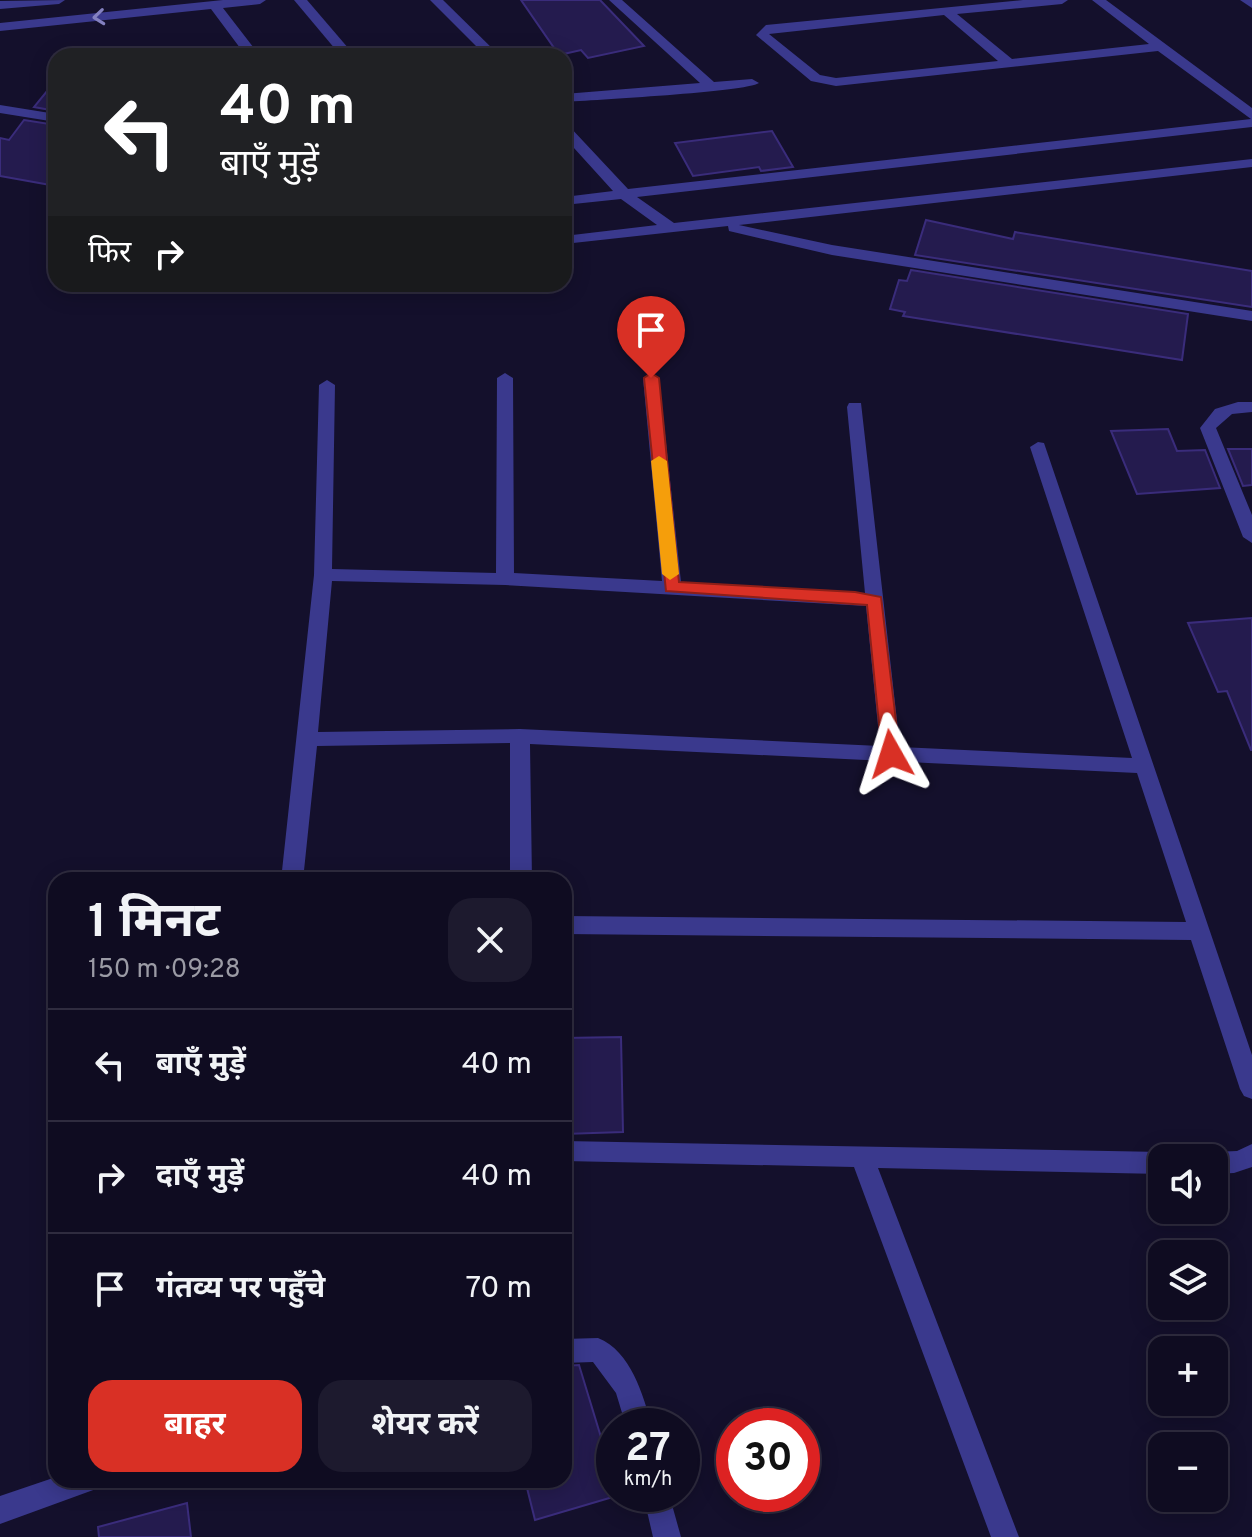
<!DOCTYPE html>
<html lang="hi">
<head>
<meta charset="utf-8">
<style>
  :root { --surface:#0f0c21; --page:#1d1a2e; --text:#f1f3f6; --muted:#9b9ba5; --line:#2f2c3f; --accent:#d93025 }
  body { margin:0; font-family:Overpass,"Noto Sans Devanagari",sans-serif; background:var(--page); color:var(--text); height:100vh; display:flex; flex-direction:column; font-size:30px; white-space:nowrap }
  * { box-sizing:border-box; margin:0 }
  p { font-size:26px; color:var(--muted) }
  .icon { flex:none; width:44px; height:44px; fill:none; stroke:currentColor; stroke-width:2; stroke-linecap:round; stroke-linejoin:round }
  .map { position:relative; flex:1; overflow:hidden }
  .sheet { position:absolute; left:48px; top:872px; width:524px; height:616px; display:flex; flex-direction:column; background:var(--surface); border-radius:24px; box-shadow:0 4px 20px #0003,0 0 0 2px var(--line) }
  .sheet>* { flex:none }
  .guide { position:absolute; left:48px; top:48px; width:524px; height:244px; border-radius:24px; box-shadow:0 4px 20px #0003,0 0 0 2px var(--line); background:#202124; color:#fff; overflow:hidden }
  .controls { position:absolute; left:1148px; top:1144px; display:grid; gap:16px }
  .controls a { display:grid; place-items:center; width:80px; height:80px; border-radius:16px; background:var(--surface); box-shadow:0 4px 20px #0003,0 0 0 2px var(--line); font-size:40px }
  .speed { position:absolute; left:596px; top:1408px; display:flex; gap:16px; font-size:40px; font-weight:700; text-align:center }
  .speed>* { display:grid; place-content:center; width:104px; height:104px; border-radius:50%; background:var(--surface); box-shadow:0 4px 20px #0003,0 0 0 2px var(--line); line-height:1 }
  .speed small { font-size:20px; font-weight:400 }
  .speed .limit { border:12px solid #d22; background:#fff; color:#111 }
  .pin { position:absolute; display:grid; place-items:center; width:68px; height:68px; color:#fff; margin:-82px -34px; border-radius:50% 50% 50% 0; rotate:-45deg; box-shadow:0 0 8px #0007 }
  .pin .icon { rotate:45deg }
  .me { position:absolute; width:88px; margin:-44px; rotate:354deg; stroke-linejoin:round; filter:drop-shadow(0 0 6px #0008) }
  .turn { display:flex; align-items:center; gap:28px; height:168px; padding:0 40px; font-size:36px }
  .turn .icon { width:104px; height:104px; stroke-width:2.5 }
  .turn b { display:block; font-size:56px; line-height:68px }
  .then { display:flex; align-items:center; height:76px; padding:0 40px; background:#0003; gap:16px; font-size:30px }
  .round { display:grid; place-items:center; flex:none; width:84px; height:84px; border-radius:24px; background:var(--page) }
  .headline { display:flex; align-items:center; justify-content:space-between; height:136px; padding:0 40px }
  h1 { font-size:48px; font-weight:700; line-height:60px }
  .action { display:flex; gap:16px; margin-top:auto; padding:16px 40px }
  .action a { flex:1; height:92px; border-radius:24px; background:var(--accent); color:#fff; font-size:32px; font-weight:700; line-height:92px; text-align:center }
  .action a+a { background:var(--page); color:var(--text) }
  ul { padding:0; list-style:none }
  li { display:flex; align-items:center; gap:24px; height:112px; padding:0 40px; border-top:2px solid var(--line) }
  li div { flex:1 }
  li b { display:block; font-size:30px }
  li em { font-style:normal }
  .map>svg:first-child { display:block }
  .building { fill:#241b4e; stroke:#3a2c7b; stroke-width:2 }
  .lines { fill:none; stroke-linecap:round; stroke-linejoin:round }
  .minor { fill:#3a398d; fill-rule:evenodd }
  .tertiary { fill:#3a398d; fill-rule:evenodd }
  .oneway { stroke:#8481c0 }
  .route { fill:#d93025; stroke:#8d1f18; stroke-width:2 }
  .slow { fill:#f59e0b }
</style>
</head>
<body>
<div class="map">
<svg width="1252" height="1537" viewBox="0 0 1252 1537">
  <rect width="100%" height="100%" fill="#14102c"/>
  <g class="building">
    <path d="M521,0H600L644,46L588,58L581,50L559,55Z"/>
    <path d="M56,80V111L34,107Z"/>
    <path d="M24,120L56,125V186L0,176V138L9,140Z"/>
    <path d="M772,131L793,167L761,171L759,167L693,176L675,143Z"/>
    <path d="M926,220L1013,239L1015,232L1252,271V307L915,255Z"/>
    <path d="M911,270L1188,314L1182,360L903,316L905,312L890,309L899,280L907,281Z"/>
    <path d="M1168,429L1177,451L1205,450L1220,488L1137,494L1111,431Z"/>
    <path d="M1228,449H1252V485L1243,486Z"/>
    <path d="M1252,618V750H1251L1227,691L1218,692L1188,623Z"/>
    <path d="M621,1037L623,1132L564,1134V1038Z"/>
    <path d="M579,1365L614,1480V1494H623L535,1520L525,1480H564V1366Z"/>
    <path d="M187,1503L191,1537H99L98,1527Z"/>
  </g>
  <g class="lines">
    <g class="minor">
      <path d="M65,0L59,4L0,9V1Z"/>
      <path d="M223,0H266L260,4L223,8L260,56H246L211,9L0,31V23Z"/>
      <path d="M294,0H307L355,56H341Z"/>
      <path d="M430,0H443L500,56H486Z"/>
      <path d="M609,0H622L714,82L752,79L759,83C746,92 592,100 564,102V94L700,83Z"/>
      <path d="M1023,0H1068L1062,4L957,14L1012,59L1149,44L1092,0H1106L1252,108V127L637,197L674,223L1252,159V167L739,225L832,245L1252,311V321L832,255L729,231L728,226L564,244V236L657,225L621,199L564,205V197L613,191L564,137V125L569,126L628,189L1251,119L1158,51L836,86L811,81L756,35L766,25ZM944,15L998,61L836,78L820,75L769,34Z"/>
      <path d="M0,105L56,114V122L0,113Z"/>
      <path d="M505,373L513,378L514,573L662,581L643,378L651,373L659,378L681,582L865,593L847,407L849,403H861L900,747L1132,758L1030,447L1038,442L1044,443L1252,1055V1099L1244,1096L1240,1089L1191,940L564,934V916L1186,922L1137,773L530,744L532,880H510V743L317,746L303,880H281L314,575L319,385L327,380L335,385L332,569L496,573L497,378ZM332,581L505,585L866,606L880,746L520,729L318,732Z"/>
      <path d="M1238,402H1252V412L1232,414L1216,428L1252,515V543L1243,537L1200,428L1215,409Z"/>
      <path d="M564,1141L1162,1152L1172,1158H1162V1174L878,1168L1019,1537H991L854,1167L564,1161Z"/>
      <path d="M1252,1144V1167L1234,1173L1214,1174V1158H1204L1214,1152L1237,1151Z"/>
      <path d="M598,1338C631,1351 643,1395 652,1426H626L616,1393L593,1362L564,1363V1339Z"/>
      <path d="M56,1477V1480H100L96,1489L0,1524V1496Z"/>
      <path d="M643,1494H669L681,1537H653Z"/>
    </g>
    <path class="tertiary" d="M1240,0H1252V8Z"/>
  </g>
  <defs><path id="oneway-chevron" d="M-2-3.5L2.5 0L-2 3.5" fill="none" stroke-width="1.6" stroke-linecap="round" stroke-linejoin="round" transform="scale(2)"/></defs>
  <use class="oneway" href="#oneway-chevron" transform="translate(99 17) rotate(174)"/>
  <path class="route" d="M651,373L659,378L679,582L855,592L881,597L900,754L898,759H885L882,754L867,605L666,591L644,378Z"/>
  <path class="slow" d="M659,456L667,461L679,574L670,580L662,574L651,461Z"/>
</svg>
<div class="controls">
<a><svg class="icon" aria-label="sound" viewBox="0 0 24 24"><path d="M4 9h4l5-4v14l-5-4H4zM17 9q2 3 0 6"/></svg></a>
<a><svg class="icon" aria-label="layers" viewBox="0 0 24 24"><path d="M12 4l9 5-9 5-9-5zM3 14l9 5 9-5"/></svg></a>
<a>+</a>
<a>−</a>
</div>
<div class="speed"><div>27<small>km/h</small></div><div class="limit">30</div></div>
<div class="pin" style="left:651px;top:378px;background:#d93025"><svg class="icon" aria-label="arrive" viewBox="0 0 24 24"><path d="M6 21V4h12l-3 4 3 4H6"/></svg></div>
<svg class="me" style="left:891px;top:754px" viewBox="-20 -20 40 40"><path d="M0-17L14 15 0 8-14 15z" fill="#d93025" stroke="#fff" stroke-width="4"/></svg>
<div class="guide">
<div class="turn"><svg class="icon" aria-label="left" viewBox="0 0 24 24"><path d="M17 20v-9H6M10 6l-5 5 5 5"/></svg><div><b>40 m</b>बाएँ मुड़ें</div></div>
<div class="then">फिर<svg class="icon" aria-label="right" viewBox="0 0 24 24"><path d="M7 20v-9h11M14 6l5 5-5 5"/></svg></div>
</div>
<section class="sheet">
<div class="headline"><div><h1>1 मिनट</h1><p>150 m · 09:28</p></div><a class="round"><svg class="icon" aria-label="close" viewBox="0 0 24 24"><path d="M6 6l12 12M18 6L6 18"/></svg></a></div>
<ul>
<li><svg class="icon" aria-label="left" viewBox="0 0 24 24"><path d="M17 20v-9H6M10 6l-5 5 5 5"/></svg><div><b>बाएँ मुड़ें</b></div><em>40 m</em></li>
<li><svg class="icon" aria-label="right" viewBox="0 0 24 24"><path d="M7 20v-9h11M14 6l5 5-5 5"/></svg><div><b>दाएँ मुड़ें</b></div><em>40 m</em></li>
<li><svg class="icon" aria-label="arrive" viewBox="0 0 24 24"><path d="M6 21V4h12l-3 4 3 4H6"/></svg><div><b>गंतव्य पर पहुँचे</b></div><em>70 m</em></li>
</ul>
<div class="action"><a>बाहर</a><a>शेयर करें</a></div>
</section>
</div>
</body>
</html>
